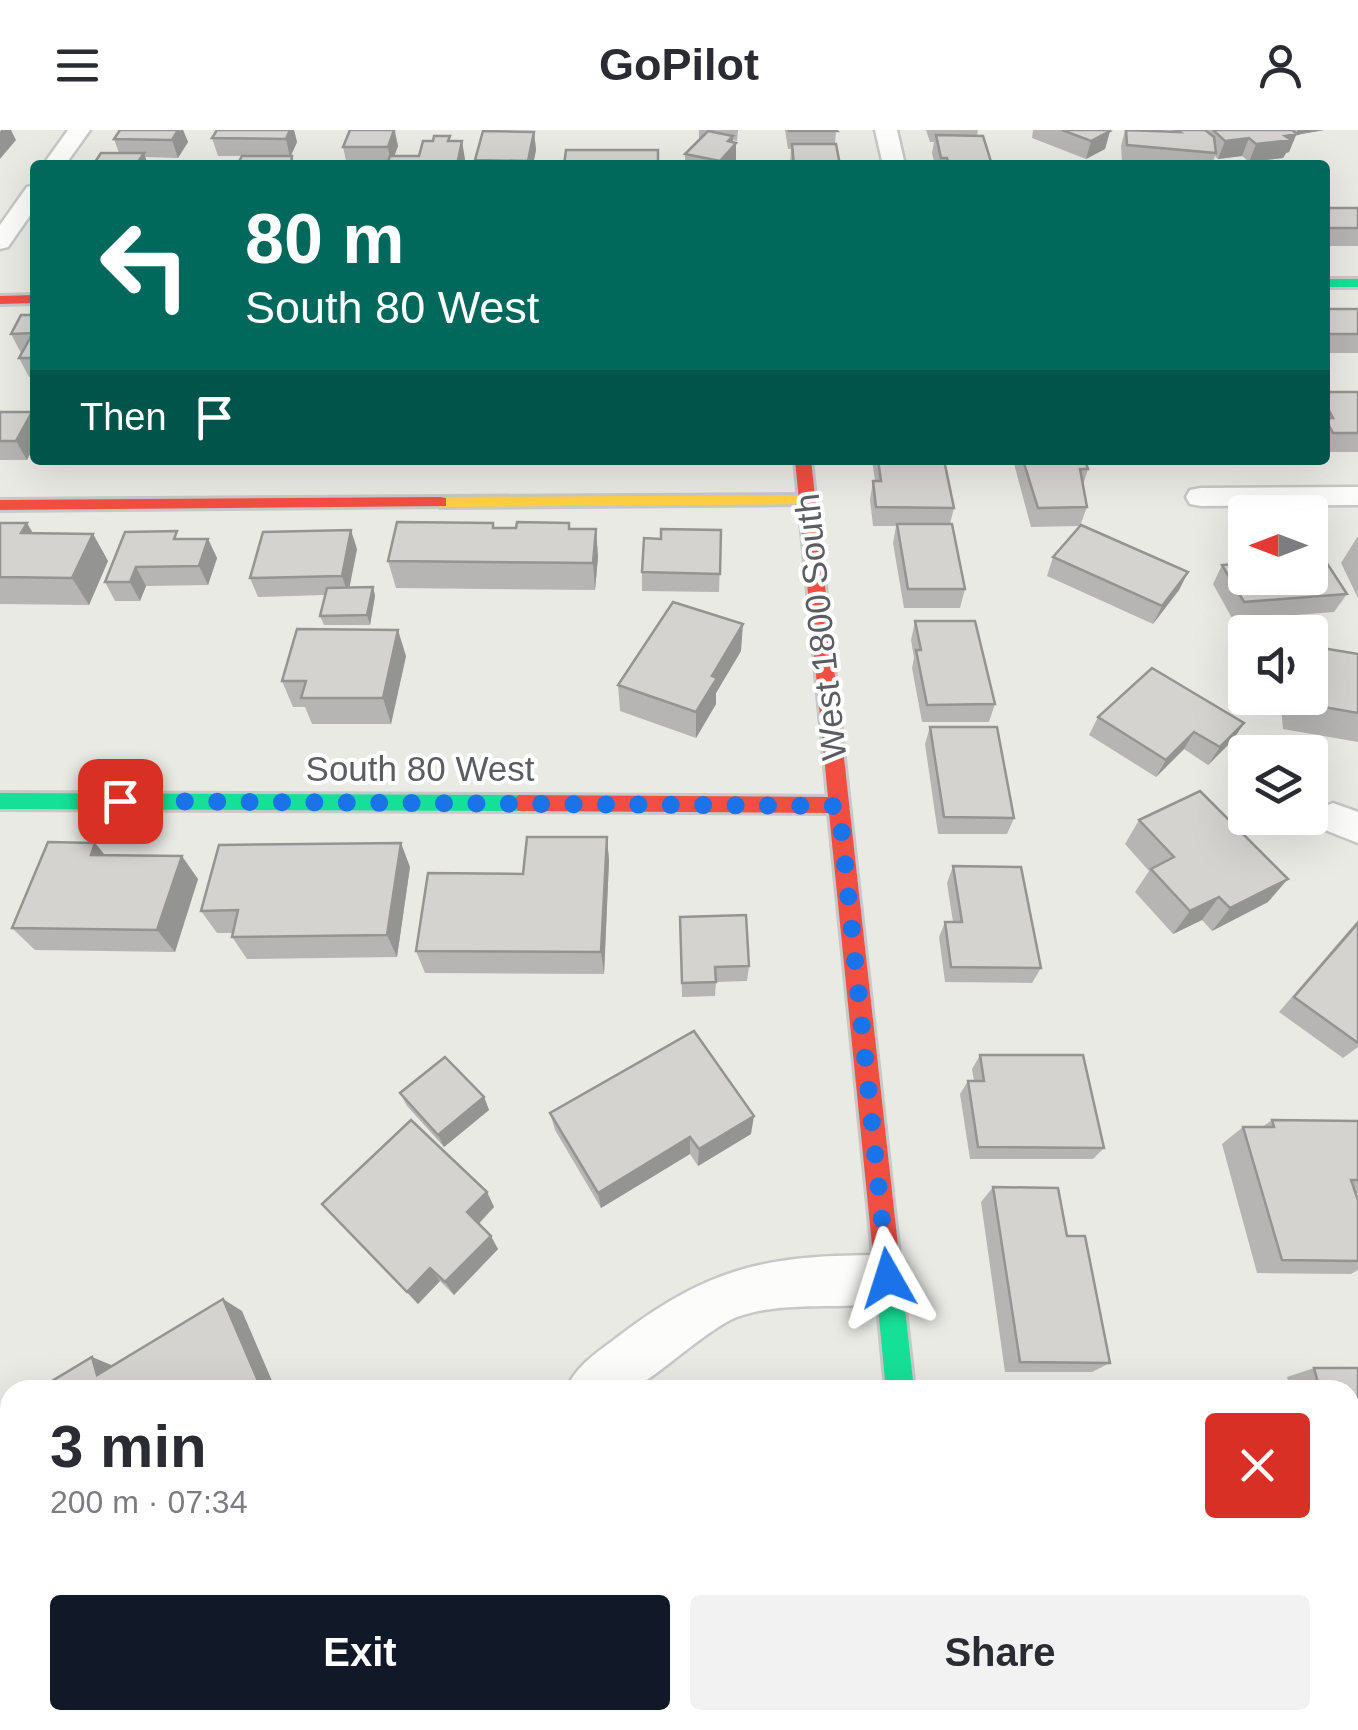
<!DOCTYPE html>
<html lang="en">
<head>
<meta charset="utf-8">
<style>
  :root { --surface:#fff; --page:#f2f2f3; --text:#2b2b33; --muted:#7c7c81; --accent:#111827 }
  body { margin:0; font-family:Helvetica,sans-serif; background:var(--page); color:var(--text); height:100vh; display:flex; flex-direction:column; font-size:38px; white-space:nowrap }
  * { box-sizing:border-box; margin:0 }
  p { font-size:32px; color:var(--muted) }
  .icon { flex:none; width:55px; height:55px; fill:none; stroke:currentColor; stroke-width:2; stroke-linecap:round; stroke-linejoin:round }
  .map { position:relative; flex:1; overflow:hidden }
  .details { position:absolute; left:0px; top:1250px; width:1360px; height:350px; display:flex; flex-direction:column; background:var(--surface); border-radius:30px 30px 0 0; box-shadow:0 10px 40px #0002 }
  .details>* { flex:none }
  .top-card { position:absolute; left:30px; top:30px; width:1300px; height:305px; border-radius:10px; box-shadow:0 10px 40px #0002; background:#00695c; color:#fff; overflow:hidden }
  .needle { width:65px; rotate:270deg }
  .fabs { position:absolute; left:1228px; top:365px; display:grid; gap:20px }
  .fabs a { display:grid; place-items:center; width:100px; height:100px; border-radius:10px; background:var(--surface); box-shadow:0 10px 40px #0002; font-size:50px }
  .pin { position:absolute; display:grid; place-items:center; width:85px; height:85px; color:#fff; margin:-42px; border-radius:20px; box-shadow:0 5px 15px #0006 }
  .me { position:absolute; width:110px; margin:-55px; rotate:354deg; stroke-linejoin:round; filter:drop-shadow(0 0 8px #0008) }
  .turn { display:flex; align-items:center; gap:35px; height:210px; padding:0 50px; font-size:45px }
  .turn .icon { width:130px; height:130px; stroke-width:2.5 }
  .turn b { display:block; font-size:70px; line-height:85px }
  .then { display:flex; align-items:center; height:95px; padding:0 50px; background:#0003; gap:20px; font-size:38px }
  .round { display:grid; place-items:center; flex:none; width:105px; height:105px; border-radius:10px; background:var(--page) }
  .summary { display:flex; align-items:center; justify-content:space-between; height:170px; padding:0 50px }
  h1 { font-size:60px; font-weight:800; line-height:75px }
  .cta { display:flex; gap:20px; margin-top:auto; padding:20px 50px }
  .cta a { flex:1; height:115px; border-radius:10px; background:var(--accent); color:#fff; font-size:40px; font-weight:800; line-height:115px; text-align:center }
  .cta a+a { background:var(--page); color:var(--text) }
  header { display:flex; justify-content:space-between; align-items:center; height:130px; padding:0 50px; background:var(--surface); font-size:45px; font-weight:800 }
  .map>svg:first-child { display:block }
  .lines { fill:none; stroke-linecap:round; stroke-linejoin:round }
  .street-casing { stroke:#c7c7c7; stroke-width:5 }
  .fast-casing { stroke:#c7c8c8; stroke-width:6 }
  .slow-casing { stroke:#c7c8c8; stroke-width:6 }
  .jam-casing { stroke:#c7c8c8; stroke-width:6 }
  .street { fill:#fcfcfb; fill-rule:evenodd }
  .fast { fill:#16e098; fill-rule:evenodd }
  .slow { fill:#ffcf43; fill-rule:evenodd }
  .jam { fill:#f24e42; fill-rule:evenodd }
  .wall { fill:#b6b5b3 }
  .shaded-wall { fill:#949492 }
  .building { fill:#d4d3d0; stroke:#949492; stroke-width:2.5 }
  .route { stroke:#1a73e8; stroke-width:18; stroke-dasharray:0 32.4 }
  .labels { text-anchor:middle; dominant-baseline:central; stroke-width:8; stroke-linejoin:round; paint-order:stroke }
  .street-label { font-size:35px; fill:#5b5d62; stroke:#fff }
</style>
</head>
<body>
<header><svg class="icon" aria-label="menu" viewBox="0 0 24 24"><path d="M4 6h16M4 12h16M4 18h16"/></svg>GoPilot<svg class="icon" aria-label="person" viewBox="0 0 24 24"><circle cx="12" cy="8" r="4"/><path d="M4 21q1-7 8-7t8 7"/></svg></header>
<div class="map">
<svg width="1358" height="1600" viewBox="0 0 1358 1600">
  <rect width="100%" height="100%" fill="#eaeae5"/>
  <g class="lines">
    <defs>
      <g id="street">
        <path d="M68,0H90L65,35H43Z"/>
        <path d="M875,0H897L905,35H883Z"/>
        <path d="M35,55V78L8,117L0,119V95L27,57Z"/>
        <path d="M1358,357V375L1201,376L1190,374L1186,367L1190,360L1201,358Z"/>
        <path d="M1333,673L1358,682V713L1320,698L1314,688L1320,678Z"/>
        <path d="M888,1125L905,1132L912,1149L905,1166C859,1185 791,1167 737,1187C706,1199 646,1257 628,1260C608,1263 585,1260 566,1260C576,1235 598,1222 619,1206C713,1134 773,1125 888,1125Z"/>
        <path d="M122,1590H189L185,1600H118Z"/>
        <path d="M906,1590H964L965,1600H907Z"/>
      </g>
      <g id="fast">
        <rect x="1325" y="149" width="33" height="8"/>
        <path d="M0,663L519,665L529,673L519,681L0,679Z"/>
        <path d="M886,1112L895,1116L899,1125L914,1260H886L873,1125L877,1116Z"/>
      </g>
      <path id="slow" d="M807,365L815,370L813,374L440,377L432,372L440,367Z"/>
      <g id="jam">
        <path d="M35,165V173L0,174V166Z"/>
        <path d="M795,330H811L899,1125L895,1134L886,1138L877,1134L873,1125L829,683L519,681L509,673L519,665L828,667Z"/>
        <path d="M440,367L446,368V376L0,380V370Z"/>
      </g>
    </defs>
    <use href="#street" class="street-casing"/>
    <use href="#fast" class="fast-casing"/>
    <use href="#slow" class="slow-casing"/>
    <use href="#jam" class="jam-casing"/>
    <use href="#street" class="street"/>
    <use href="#fast" class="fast"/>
    <use href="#slow" class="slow"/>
    <use href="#jam" class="jam"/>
  </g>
  <g class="wall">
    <path d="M120,0H183L188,12L178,28L145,27L119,23L114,9Z"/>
    <path d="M294,0L297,12L291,26H218L212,8Z"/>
    <path d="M350,0H395L398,16L394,26H419L451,11L465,29L464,35H347L343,17Z"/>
    <path d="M699,0H738L737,11L733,10L736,31L732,35H685V24L699,10Z"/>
    <path d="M785,0H836L835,14L840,35H790L791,19H788Z"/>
    <path d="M926,0H978L977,6L992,35H935L932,23L934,12H930Z"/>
    <path d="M1033,0H1108L1110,1L1105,19L1086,29L1032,8Z"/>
    <path d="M1125,0L1172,2V0H1324L1296,5L1289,22L1286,23L1283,28L1249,32L1242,26L1218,29L1215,26L1212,35H1146L1122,33L1121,16Z"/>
    <path d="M534,2L536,20L533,35H476L475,30Z"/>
    <path d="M1358,76V116H1325V78H1357Z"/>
    <rect x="1325" y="179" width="33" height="44"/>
    <path d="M35,185V247H29L19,228L22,223H21L11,204Z"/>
    <rect x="1325" y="262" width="33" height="60"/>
    <path d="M0,282H32L35,288V314L27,330H0Z"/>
    <path d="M46,330H140L139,332Z"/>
    <path d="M872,330H944L954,378L950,394L965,459L960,478H904L893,413L896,396H873L870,370L873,351H875Z"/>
    <path d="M1013,330H1085L1088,339L1083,355L1087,377L1080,396L1031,397Z"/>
    <path d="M0,393L33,403L93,404L108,431L89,475L0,474Z"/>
    <path d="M493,393L494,398L596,399L598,427L595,460L396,458L388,431Z"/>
    <path d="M721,400L719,462L642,461V442L661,409Z"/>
    <path d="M1358,406V468L1341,433Z"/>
    <path d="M181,409H208L217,428L208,455L146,456L140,471H115L105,452Z"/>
    <path d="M357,419L349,457H373L375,466L370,495H324L320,486L325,465L258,467L250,448Z"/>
    <path d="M1053,427L1188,442L1179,460L1153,494L1047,446Z"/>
    <path d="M1222,435L1347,464L1334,482L1233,490L1213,454Z"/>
    <path d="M915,491L995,574L989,592H922L912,538L914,528L911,510Z"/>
    <path d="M741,521L716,563V574L696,608L620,581L618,555Z"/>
    <path d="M1358,524V612L1283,599L1280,568H1310Z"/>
    <path d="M406,526L391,594H312L305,577H293L282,551Z"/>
    <path d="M1098,587L1244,593L1233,610L1208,635L1184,619L1156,647L1089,605Z"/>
    <path d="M930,597L1014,688L1007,704H938L925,614Z"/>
    <path d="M1139,690L1268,772L1212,801L1202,790L1173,804L1135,762L1149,741L1125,714Z"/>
    <path d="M607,707L609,731L604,844L425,843L416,821L523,744Z"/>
    <path d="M95,713L105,725L198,749L175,822L35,820L12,798Z"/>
    <path d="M953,736L1041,838L1032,853L945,852L939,807L945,792H953L947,753Z"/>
    <path d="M410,737L397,827L247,829L232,807V803H217L201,781Z"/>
    <path d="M680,787L749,836L747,851L716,852L715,866L682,867Z"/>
    <path d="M1358,790V917L1343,928L1279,882Z"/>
    <path d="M980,925L1104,1018L1093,1029H970L960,964L968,951H974L972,939Z"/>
    <path d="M400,963L484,967L489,980L444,1017L407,976Z"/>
    <path d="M550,983L751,1004L698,1036L690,1024L601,1078L555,1000Z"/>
    <path d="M1272,990L1358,991V1063L1356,1064L1358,1070V1140L1351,1144L1257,1143L1222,1014L1243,997H1262Z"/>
    <path d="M993,1057L1067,1106L1110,1233L1092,1242H1005L981,1072Z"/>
    <path d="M487,1062L494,1077L479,1094L498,1119L454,1165L440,1151L418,1174L322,1074Z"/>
    <path d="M1314,1238H1358V1496L1350,1468V1260H1291L1287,1247Z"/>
    <path d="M1073,1590H1246L1248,1600H1075Z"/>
  </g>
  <g class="shaded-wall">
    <path d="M1,0H11L16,10L0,29V2Z"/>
    <path d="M178,0H183L188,12L178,28L172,10Z"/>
    <path d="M290,0H294L297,12L290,27L286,9Z"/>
    <path d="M394,0L398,16L391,35L388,17Z"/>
    <path d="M1298,0H1324L1296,5L1289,22L1286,23L1283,28L1249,32L1256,14L1285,6L1296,4Z"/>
    <path d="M1110,1L1105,19L1086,29L1091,11Z"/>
    <path d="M534,2L536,20L533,35H529Z"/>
    <path d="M733,6L732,17L736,13V31L732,35H719L728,11Z"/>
    <path d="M1249,8L1242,26L1218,29L1225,11Z"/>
    <path d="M462,11L465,29L464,35H457Z"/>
    <path d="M144,23L148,35H136Z"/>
    <path d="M32,282L35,288V314L27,330L16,311Z"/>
    <path d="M27,393L43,420L21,403Z"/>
    <path d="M596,399L598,427L595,460L593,433Z"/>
    <path d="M351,400L357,419L348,465L342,446Z"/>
    <path d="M93,404L108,431L89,475L72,448Z"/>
    <path d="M208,409L217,428L208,455L199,436Z"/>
    <path d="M136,437L146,456L140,471L130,452Z"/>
    <path d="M1188,442L1179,460L1153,494L1162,476Z"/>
    <path d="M373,457L375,466L370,495L367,485Z"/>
    <path d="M743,494L741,521L716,563V574L696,608V582L712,546Z"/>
    <path d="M398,500L406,526L391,594L383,568Z"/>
    <path d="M1244,593L1233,610L1208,635L1220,617Z"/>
    <path d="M1194,602L1184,619L1156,647L1166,630Z"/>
    <path d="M607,707L609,731L604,844L601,822Z"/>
    <path d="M95,713L114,737L91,725Z"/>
    <path d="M401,713L410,737L397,827L387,805Z"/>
    <path d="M182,726L198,749L175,822L157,800Z"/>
    <path d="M1288,749L1268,772L1212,801L1230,778Z"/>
    <path d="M1219,767L1202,790L1173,804L1190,781Z"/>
    <path d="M484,967L489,980L444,1017L438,1005Z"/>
    <path d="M754,986L751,1004L698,1036L699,1019Z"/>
    <path d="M690,1007V1024L601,1078L598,1063Z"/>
    <path d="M487,1062L494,1077L475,1097L467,1082Z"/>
    <path d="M491,1106L498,1119L454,1165L445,1152Z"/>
    <path d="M430,1138L440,1151L418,1174L407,1162Z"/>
    <path d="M223,1169L242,1181L276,1260H262Z"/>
    <path d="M92,1227L116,1237L97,1245Z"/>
  </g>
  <g class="building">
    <path d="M120,0H178L172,10L114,9Z"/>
    <path d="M217,0H290L286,9L212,8Z"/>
    <path d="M350,0H394L388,17H343Z"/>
    <path d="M789,0H836L837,1H789Z"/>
    <path d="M1062,0H1108L1110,1L1091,11Z"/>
    <path d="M1126,0L1180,2L1177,0H1205L1214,7L1216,23L1127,15Z"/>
    <path d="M1213,0H1292L1297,4L1285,6L1291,10L1256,14L1249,8L1225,11Z"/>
    <path d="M483,1L534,2L528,31L475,30Z"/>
    <path d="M708,1L733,6L728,11L736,13L720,31L685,24Z"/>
    <path d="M936,5L983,6L992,35H949L947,28H941Z"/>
    <path d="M434,6H450L448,11H462L457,35H387L390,26H419L423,11H433Z"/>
    <path d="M792,14H836L840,35H794Z"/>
    <path d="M566,20H658V35H564Z"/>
    <path d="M101,23H144L136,35H93Z"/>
    <path d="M242,26H292L291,35H237Z"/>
    <rect x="1325" y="78" width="33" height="20"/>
    <rect x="1325" y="179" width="33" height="25"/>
    <path d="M21,185H35V228H19L33,203L11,204Z"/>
    <path d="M1325,262H1358V303H1333L1325,288H1333L1325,273Z"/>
    <path d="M0,282H32L16,311H0Z"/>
    <path d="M878,330H944L954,378L876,377L873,351H881Z"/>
    <path d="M1023,330H1085L1088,339H1080L1087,377L1038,378Z"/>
    <path d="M397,392L493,393V398H516L517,392L569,393V399H596L593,433L388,431Z"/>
    <path d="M0,393H27L21,403L93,404L72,448L0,447Z"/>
    <path d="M897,394H952L965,459H908Z"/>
    <path d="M1081,395L1188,442L1162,476L1053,427Z"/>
    <path d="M661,399L721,400L720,444L642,442L644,408L661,409Z"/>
    <path d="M351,400L342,446L250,448L263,402Z"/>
    <path d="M177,401L174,409H208L199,436L136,437L130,452H105L125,402Z"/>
    <path d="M1317,418L1347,464L1244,472L1222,435L1245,433V448H1310V419Z"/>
    <path d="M373,457L367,485L320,486L327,458Z"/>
    <path d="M673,472L743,494L712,546L717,548L696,582L618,555Z"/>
    <path d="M915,491H975L995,574L927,575L916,520H921Z"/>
    <path d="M297,499L398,500L383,568H301L306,551H282Z"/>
    <path d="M1310,516L1358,524V583L1301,573L1300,568H1310Z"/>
    <path d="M1152,538L1244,593L1220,617L1194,602L1166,630L1098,587Z"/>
    <path d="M930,597H997L1014,688L944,687Z"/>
    <path d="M1200,661L1288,749L1230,778L1219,767L1190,781L1151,739L1174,727L1139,690Z"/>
    <path d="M527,707H607L601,822L416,821L428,743L523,744Z"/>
    <path d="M48,712L95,713L91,725L182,726L157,800L12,798Z"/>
    <path d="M401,713L387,805L232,807L238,780L201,781L219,715Z"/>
    <path d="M953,736L1021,737L1041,838L951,837L945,792H962Z"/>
    <path d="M746,785L749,836L715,837L716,852L682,853L680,787Z"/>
    <path d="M1358,793V913L1294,867Z"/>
    <path d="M694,901L754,986L699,1019L690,1007L598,1063L550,983Z"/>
    <path d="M980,925H1083L1104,1018L978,1017L968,951H984Z"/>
    <path d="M445,927L484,967L438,1005L400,963Z"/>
    <path d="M411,990L487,1062L467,1082L491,1106L445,1152L430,1138L407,1162L322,1074Z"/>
    <path d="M1272,990L1358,991V1050H1351L1358,1070V1131L1282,1130L1243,997H1274Z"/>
    <path d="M993,1057L1058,1058L1067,1106H1085L1110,1233L1020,1232Z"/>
    <path d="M223,1169L262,1260H37L92,1227L97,1245Z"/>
    <path d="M1314,1238H1358V1386L1350,1359V1260H1320Z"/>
    <path d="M10,1303V1377L2,1348L9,1342L0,1309Z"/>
    <path d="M445,1590H653L640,1600H448Z"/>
    <path d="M1092,1590H1246L1248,1600H1094Z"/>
  </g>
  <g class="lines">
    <path class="route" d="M120,671L839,676L888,1148"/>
  </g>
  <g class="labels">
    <g class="street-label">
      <text transform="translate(820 497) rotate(-96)">West 1800 South</text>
      <text x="420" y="638">South 80 West</text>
    </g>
  </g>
</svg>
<div class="fabs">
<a><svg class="needle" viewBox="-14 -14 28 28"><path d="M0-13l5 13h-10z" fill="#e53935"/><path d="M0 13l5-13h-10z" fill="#7c7c81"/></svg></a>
<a><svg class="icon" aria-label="sound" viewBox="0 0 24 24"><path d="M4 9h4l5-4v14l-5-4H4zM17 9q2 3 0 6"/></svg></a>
<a><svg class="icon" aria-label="layers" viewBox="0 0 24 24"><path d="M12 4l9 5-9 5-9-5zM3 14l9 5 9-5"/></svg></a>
</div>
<div class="pin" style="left:120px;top:671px;background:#d93025"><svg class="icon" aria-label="arrive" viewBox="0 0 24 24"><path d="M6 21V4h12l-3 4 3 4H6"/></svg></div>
<svg class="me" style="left:888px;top:1148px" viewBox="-20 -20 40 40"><path d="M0-17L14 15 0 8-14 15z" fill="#1a73e8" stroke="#fff" stroke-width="4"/></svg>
<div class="top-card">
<div class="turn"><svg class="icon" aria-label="left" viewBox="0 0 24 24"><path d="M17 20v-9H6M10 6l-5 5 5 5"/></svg><div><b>80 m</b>South 80 West</div></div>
<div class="then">Then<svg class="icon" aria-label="arrive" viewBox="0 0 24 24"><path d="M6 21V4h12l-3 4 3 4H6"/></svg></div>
</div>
<section class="details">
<div class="summary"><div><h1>3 min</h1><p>200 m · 07:34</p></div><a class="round" style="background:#d93025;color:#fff"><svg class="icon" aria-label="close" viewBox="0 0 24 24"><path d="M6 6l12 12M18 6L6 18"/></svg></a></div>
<div class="cta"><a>Exit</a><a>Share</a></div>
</section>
</div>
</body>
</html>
